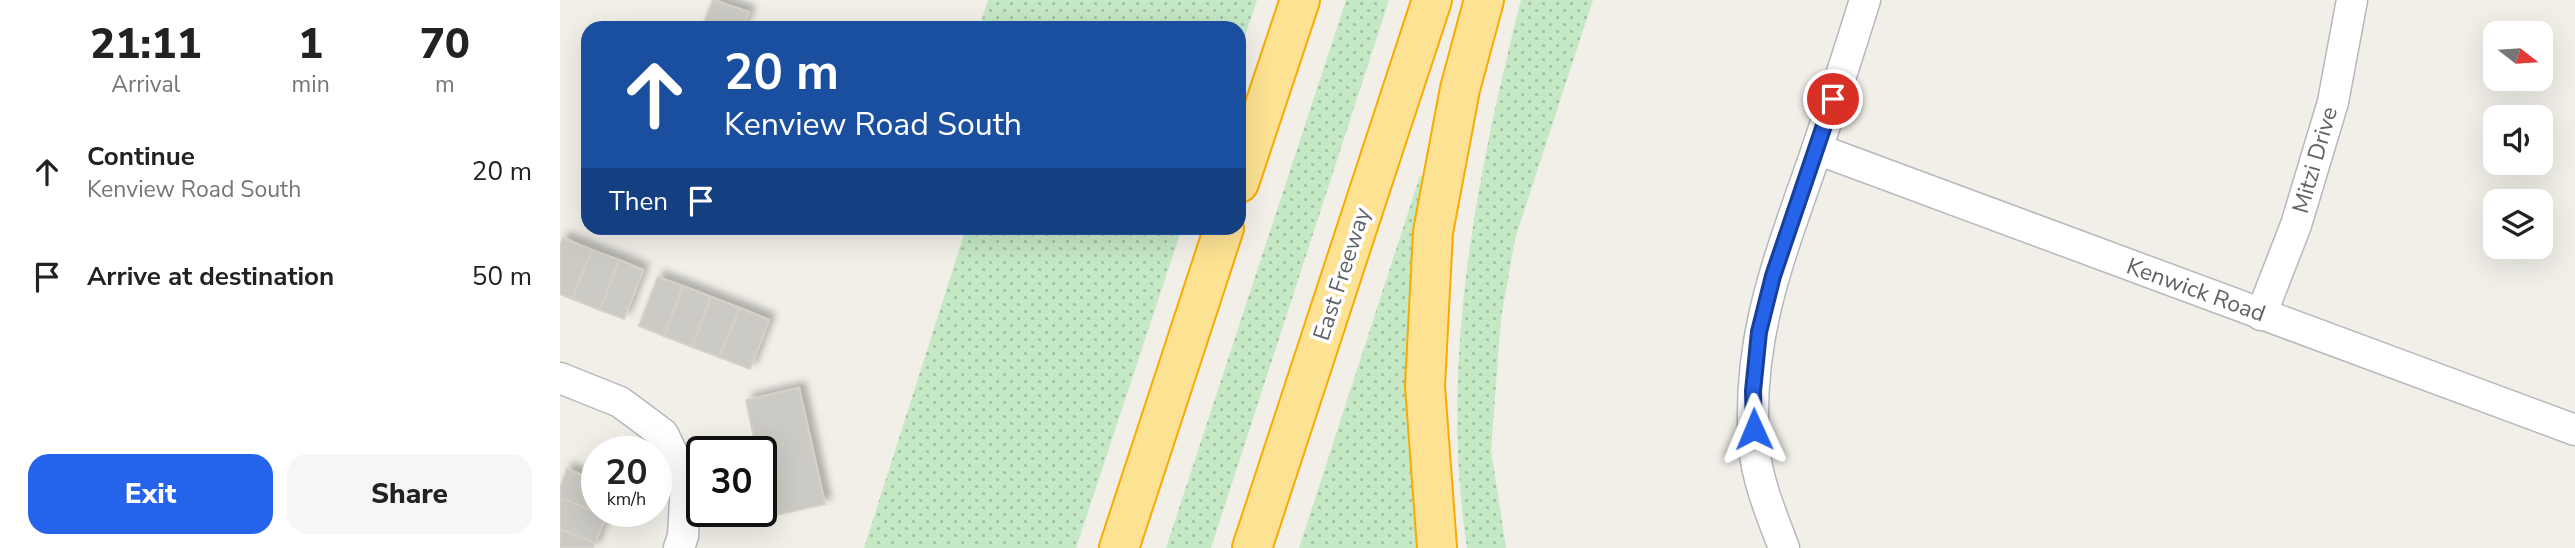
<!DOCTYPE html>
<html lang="en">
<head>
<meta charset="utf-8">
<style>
  :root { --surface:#fff; --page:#f6f6f6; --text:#222; --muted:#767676; --accent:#2563eb }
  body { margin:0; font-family:"Nunito Sans",sans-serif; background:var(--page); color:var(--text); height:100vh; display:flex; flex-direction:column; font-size:26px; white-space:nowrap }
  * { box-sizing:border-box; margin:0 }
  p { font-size:23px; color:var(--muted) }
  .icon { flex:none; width:38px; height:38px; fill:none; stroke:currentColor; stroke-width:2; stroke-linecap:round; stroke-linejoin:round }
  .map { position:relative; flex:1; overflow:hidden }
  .side { display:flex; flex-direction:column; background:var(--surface); width:560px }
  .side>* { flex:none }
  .guide { position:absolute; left:21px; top:21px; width:665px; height:214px; border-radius:21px; box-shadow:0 7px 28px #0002; background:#1a4fa0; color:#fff; overflow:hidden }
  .needle { width:46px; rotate:107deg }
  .buttons { position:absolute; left:1923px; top:21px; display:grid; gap:14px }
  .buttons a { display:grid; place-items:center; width:70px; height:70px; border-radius:14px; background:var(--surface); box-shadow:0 7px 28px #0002; font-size:35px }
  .speed { position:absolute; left:21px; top:436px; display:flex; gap:14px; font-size:35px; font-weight:700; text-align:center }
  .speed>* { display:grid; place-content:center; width:91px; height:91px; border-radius:50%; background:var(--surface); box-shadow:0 7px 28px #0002; line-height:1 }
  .speed small { font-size:18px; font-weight:400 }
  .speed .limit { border:4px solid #111; border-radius:10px; background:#fff; color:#111 }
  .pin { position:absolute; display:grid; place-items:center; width:60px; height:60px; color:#fff; margin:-30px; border:4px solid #fff; border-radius:50%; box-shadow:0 2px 7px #0007 }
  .me { position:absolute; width:77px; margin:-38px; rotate:359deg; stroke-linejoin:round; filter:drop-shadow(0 0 5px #0008) }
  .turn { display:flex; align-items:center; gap:24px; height:147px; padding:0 28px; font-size:32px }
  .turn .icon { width:91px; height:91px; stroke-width:2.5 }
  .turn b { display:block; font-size:49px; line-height:60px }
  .then { display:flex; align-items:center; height:66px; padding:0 28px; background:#0003; gap:14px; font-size:26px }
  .eta { display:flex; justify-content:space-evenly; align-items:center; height:119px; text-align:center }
  .eta b { font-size:42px; font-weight:800; line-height:49px }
  .primary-button { display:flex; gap:14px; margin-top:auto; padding:14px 28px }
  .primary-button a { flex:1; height:80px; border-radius:21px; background:var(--accent); color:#fff; font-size:28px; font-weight:800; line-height:80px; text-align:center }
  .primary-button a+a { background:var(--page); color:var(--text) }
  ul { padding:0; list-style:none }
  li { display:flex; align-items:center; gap:21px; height:105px; padding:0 28px }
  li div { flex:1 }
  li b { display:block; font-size:26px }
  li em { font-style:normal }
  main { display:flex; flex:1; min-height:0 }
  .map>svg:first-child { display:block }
  .grass { fill:url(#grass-dots) }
  .building { fill:#cccac5; stroke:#d6d1c6; stroke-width:2; filter:url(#shadow) }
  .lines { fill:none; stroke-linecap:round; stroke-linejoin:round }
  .street-casing { stroke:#b5b8bc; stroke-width:33 }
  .highway-casing { stroke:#f9ab00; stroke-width:42 }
  .street { stroke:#fff; stroke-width:30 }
  .highway { stroke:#fde293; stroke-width:38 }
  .route-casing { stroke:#184099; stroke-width:18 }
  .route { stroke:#2563eb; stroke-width:12 }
  .labels { text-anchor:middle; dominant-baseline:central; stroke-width:7; stroke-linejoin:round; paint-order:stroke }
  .street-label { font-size:23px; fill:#5f6368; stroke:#fff }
</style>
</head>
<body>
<main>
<section class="side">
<div class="eta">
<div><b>21:11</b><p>Arrival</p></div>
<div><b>1</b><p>min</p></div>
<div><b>70</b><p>m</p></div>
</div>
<ul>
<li><svg class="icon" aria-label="ahead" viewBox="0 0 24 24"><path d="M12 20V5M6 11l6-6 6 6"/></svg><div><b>Continue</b><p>Kenview Road South</p></div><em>20 m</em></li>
<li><svg class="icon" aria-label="arrive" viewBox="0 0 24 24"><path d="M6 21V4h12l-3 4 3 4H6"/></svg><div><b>Arrive at destination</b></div><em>50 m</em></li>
</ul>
<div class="primary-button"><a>Exit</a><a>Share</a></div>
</section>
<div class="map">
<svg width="2015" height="548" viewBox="0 0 2015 548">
  <defs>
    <pattern id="grass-dots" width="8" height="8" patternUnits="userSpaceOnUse" patternTransform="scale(1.75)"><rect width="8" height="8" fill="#c5e8c5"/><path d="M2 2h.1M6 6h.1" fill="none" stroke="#a3c0a4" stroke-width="1.8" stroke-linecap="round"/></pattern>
    <filter id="shadow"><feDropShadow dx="6" dy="-6" stdDeviation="3.5" flood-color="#0004"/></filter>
  </defs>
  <rect width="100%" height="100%" fill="#f1efe8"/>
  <g class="grass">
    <path d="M428,0H697L679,54V28H419Z"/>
    <path d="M786,0H829L651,548H606Z"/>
    <path d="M961,0H1033L955,239L941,318L931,450L946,548H907C879,364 916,178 961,0Z"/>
    <path d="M860,176L872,179L866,548H739Z"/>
    <path d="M406,228H622L516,548H304Z"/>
  </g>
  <g class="building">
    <path d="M153,0L189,12L182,28H142Z"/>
    <path d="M3,238L32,250L12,299L0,294V245Z"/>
    <path d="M32,250L59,260L40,310L12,299Z"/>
    <path d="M59,260L83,270L64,319L40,310Z"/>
    <path d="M98,277L123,286L104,336L79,326Z"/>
    <path d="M123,286L151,297L132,347L104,336Z"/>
    <path d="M151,297L180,308L159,357L132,347Z"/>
    <path d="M180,308L209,320L190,369L159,357Z"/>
    <path d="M239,388L265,504L211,516L201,470V452H197L186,400Z"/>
    <path d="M7,469L37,481V511H48L46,516L0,498V488Z"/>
    <path d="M0,498L46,516L35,543L0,529Z"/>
    <path d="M0,529L35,543L33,548H0Z"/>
  </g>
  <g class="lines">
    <defs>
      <g id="street">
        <path d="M1257,149L2015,430"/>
        <path d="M1701,315L1736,225L1773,102L1792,0"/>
        <path d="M0,378L60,402L103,434L126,482L123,536L119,548"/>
        <path d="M1224,548C1212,516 1197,481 1194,446C1186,335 1221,254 1256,152C1273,102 1289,51 1305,0"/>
      </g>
      <g id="highway">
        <path d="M679,183L740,0"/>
        <path d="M559,548L664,228"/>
        <path d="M692,548L872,0"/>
        <path d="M877,548L865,386L873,232L900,89L924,0"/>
      </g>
    </defs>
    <use href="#street" class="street-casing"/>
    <use href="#highway" class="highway-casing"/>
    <use href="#street" class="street"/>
    <use href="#highway" class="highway"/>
  </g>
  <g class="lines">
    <defs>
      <path id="route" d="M1194,429L1193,391L1199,332L1213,276L1273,99"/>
    </defs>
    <use href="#route" class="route-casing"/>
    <use href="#route" class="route"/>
  </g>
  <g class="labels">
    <g class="street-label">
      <text transform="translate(1755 160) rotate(-74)">Mitzi Drive</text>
      <text transform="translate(782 274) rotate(-72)">East Freeway</text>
      <text transform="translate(1636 290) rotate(20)">Kenwick Road</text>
    </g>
  </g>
</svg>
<div class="buttons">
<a><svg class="needle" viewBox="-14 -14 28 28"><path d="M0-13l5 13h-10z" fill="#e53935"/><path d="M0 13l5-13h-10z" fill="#767676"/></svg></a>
<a><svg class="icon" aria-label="sound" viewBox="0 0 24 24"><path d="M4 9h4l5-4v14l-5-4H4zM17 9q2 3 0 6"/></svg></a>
<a><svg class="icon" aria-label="layers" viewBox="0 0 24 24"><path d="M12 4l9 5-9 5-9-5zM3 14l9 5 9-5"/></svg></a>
</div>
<div class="speed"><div>20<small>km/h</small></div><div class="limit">30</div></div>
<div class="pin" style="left:1273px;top:99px;background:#d93025"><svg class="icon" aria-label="arrive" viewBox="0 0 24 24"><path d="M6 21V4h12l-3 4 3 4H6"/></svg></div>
<svg class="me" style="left:1194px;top:429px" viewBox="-20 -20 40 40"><path d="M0-17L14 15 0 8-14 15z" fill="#2563eb" stroke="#fff" stroke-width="4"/></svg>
<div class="guide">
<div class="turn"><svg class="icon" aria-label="ahead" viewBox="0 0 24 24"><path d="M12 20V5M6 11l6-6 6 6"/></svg><div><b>20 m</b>Kenview Road South</div></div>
<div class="then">Then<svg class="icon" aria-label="arrive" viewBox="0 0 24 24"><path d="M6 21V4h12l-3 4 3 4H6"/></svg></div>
</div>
</div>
</main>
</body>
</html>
